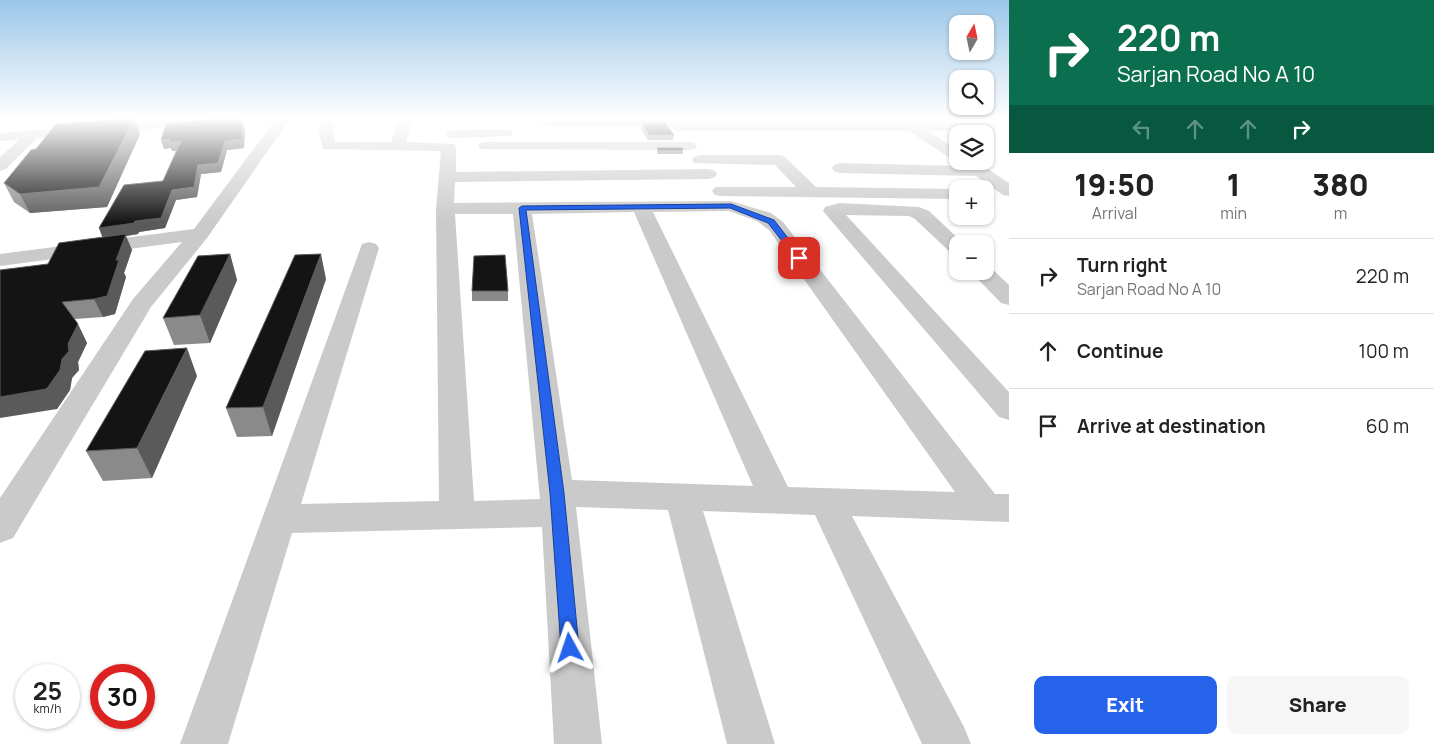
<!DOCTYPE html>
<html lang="en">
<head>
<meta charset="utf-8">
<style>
  :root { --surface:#fff; --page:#f6f6f6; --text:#222; --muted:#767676; --line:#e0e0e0; --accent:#2563eb }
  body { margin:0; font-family:Manrope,sans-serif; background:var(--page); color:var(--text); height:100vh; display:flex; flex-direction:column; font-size:19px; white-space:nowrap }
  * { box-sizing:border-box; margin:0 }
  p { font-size:16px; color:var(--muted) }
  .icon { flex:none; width:28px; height:28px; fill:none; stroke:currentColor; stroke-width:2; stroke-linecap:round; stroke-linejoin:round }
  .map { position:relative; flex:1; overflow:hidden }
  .side { display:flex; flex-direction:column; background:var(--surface); width:425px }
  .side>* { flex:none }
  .top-card { background:#0b6e4f; color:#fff; overflow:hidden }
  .needle { width:32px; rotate:9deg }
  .fabs { position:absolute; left:949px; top:15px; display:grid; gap:10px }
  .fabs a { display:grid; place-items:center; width:45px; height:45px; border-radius:10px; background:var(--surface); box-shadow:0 1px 4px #0004; font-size:25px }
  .speed { position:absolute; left:15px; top:664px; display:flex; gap:10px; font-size:25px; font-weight:700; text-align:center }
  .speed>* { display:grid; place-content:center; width:65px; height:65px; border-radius:50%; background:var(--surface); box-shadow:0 1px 4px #0004; line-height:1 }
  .speed small { font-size:12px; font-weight:400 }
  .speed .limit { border:8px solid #d22; background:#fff; color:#111 }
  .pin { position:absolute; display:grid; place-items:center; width:42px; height:42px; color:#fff; margin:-21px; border-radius:10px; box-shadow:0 2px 8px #0006 }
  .me { position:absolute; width:55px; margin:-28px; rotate:355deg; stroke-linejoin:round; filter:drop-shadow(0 0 4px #0008) }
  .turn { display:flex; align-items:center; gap:18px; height:105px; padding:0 25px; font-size:22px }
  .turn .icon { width:65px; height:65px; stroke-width:2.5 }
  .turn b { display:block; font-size:35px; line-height:42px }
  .lanes { display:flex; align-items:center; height:48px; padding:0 25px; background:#0003; justify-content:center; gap:25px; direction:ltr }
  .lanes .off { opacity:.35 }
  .eta { display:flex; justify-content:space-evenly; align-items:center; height:85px; text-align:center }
  .eta b { font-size:30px; font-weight:800; line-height:35px }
  .cta { display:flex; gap:10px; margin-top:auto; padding:10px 25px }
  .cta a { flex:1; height:58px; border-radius:10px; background:var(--accent); color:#fff; font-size:20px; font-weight:800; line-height:58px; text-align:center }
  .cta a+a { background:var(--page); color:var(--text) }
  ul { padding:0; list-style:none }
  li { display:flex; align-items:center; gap:15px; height:75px; padding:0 25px; border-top:1px solid var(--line) }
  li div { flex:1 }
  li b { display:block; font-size:19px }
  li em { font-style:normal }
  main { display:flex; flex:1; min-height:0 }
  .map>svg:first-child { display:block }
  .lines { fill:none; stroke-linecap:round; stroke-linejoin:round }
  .minor { fill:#cacaca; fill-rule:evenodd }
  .wall { fill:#8a8a8a }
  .shaded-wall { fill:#5a5a5a }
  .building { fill:#141414; stroke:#5a5a5a }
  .route { fill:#2563eb; stroke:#184099 }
</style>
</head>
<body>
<main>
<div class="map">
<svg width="1009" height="744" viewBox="0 0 1009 744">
  <rect width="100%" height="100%" fill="#fff"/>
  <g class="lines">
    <g class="minor">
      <path d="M169,119H226L219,123L37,138L6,169L0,171V157L19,140L0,141V133Z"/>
      <path d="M276,119H290L207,238L151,307L13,538L0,543V498L133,299L182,242L0,266V254L194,229Z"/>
      <path d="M322,119H336L333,132L335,142H391L399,119H413L406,142L454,144L456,147V172L709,169L715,171L717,174L715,177L709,179L455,182L454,203L731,201L771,213L783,222L995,494H1009V522L852,516L964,727L971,744H922L815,515L703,511L775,744H727L668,510L576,507L602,744H554L542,527L292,533L228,744H180L362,244L369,242L376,244L379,248L301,504L439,501L436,209L441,151L323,149L319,132ZM729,211L757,221L769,230L955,492L788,487L653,212ZM634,212L753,486L572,480L532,214ZM455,214H513L540,499L474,501Z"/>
      <path d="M548,119H675L682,123H990L995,124L997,127L995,130L928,131L958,150V161H976L1009,183V196L1003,195L976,176L840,173L834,171L832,168L834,165L840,163L962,166L909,131H677L670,127L543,126L541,123Z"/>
      <path d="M506,129L511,130L513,133L511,136L453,138L448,137L446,134L448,131L453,130Z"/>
      <path d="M485,142H690L695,143L697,146L695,149L690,150L480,149L478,146L480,143Z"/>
      <path d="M700,155H779L785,157L816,187L958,189V199L721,196L715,195L712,191L715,187H796L775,165L694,163L692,160L694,157Z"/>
      <path d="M839,203L919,207L929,211L964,244H958V255L951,253L915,219L909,216L846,215L1009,392V420L999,417L823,211L825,207Z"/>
      <path d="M985,265L989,266L1009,285V305L1001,303L970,271H985Z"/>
    </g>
  </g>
  <g class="wall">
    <path d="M126,119H135L140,134L107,207L30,213L14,202L4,183Z"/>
    <path d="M237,121L245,129L244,148L227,150L221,172L201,174L197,197L176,200L165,228L139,232L138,234L126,236L132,250L124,273L126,277L115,314L103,317L75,319L87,343L78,362L79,370L72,378L70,390L57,409L48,264L103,237L99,228L163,181L176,151H172L171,148L164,149Z"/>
    <path d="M642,123L674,135L673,140H648L641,129Z"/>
    <path d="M657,148L683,150V154H658L657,152Z"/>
    <path d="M230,254L237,280L210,343L174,345L163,318Z"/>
    <path d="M326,279L272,436L237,437L226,408Z"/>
    <rect x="472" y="291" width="36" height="10"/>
    <path d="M197,376L152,478L103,481L86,451Z"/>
  </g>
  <g class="shaded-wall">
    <path d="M135,119L140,134L107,207L30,213L20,194Z"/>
    <path d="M242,120L245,129L244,148L227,150L221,172L201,174L197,197L176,200L165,228L139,232L138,234L126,236L132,250L124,273L126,277L115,314L103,317L94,299L103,239L99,228L135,221L172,190L198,165L225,141Z"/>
    <path d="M170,139L181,141L184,150L172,151L171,148L164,149L161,140Z"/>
    <path d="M230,254L237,280L210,343L200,315Z"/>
    <path d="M321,254L326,279L272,436L263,407Z"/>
    <path d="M78,324L87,343L78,362L79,370L72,378L70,390L59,406L57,409L0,418V397L62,359L68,344Z"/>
    <path d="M187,348L197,376L152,478L137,448Z"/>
  </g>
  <g class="building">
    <path d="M126,119H134L99,187L20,194L4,183L31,150L36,149L56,124Z"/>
    <path d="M214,119H236V121L242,120V139L225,141L218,163L198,165L194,187L172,190L161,218L135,221L134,223L99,228L124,185L163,181L181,141L169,142L170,139L161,140L166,124Z"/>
    <path d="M642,123H665L674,135H649Z"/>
    <path d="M657,148H682L683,150H659Z"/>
    <path d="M126,234L116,260H119L107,296L94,299L62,302L78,324L68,344L69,351L62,359L60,370L48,387L46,389L0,397V270L48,264L59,243Z"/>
    <path d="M230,254L200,315L163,318L198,256Z"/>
    <path d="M321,254L263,407L226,408L295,255Z"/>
    <path d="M505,255L508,291H472L474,256Z"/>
    <path d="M187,348L137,448L86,451L145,351Z"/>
  </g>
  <linearGradient id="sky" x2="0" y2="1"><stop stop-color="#9bc6e8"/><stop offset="0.53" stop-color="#fff"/><stop offset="1" stop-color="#fff" stop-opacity="0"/></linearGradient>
  <rect width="1009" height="223" fill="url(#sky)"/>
  <path class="route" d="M731,204L774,220L802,256V259H796L768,223L730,208L526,210L564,493L579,648L576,654L570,656L563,654L561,648L550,493L519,208L522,206Z"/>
</svg>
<div class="fabs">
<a><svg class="needle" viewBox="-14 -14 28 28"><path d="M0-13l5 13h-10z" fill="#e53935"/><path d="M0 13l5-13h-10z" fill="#767676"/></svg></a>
<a><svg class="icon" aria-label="search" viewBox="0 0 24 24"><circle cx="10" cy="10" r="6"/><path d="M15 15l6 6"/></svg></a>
<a><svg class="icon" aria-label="layers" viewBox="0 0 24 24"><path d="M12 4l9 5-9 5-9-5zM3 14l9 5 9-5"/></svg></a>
<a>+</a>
<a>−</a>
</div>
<div class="speed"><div>25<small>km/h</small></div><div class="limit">30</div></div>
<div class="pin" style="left:799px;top:258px;background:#d93025"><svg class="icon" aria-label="arrive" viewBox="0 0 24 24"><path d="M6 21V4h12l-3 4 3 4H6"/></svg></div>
<svg class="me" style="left:570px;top:648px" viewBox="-20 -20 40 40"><path d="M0-17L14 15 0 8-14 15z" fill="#2563eb" stroke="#fff" stroke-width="4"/></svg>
</div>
<section class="side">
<div class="top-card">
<div class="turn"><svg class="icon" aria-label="right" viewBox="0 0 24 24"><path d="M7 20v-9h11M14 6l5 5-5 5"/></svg><div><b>220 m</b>Sarjan Road No A 10</div></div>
<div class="lanes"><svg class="icon off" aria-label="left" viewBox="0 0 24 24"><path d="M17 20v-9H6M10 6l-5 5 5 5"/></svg><svg class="icon off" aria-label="ahead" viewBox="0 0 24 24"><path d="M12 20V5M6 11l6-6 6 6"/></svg><svg class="icon off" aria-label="ahead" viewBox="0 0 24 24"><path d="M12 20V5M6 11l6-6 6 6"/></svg><svg class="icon" aria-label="right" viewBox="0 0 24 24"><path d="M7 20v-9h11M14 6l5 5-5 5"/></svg></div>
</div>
<div class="eta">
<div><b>19:50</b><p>Arrival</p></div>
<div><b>1</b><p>min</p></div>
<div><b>380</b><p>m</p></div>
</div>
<ul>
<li><svg class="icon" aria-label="right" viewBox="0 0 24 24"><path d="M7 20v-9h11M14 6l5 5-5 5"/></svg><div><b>Turn right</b><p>Sarjan Road No A 10</p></div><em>220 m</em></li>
<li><svg class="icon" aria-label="ahead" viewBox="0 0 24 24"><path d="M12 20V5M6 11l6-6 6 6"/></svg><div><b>Continue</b></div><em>100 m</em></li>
<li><svg class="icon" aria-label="arrive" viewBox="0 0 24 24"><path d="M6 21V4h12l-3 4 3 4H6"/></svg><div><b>Arrive at destination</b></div><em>60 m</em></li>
</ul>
<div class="cta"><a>Exit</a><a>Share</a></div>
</section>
</main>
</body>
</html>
